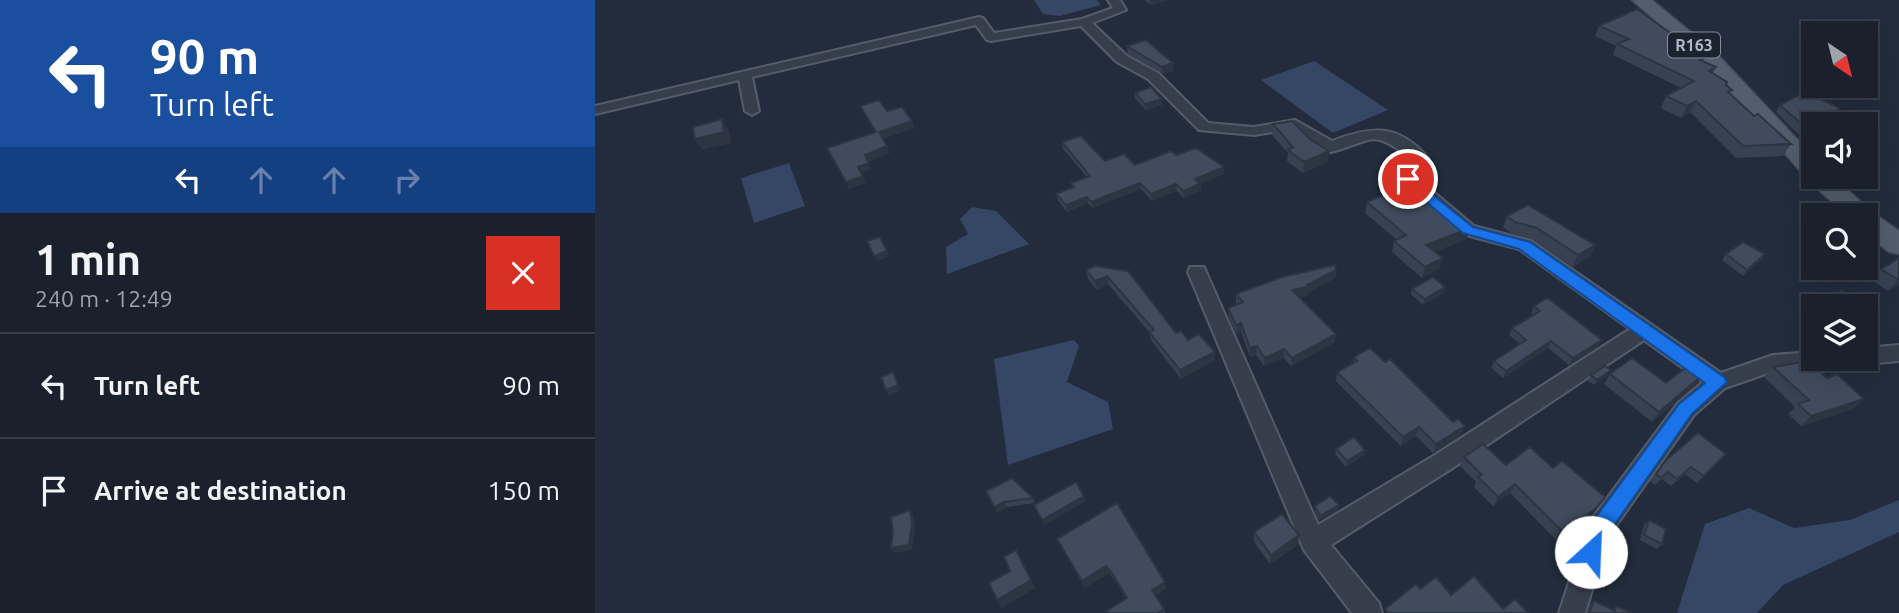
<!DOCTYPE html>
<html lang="en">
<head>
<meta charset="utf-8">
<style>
  :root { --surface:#1a212d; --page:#232935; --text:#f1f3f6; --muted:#9fa3aa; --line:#383e49 }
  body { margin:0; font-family:Ubuntu,sans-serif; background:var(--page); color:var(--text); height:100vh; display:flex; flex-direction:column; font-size:26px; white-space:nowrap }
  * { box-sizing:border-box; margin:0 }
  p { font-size:23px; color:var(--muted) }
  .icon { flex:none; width:38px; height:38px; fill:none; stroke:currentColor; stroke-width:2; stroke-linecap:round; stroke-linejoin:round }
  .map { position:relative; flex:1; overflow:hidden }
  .drawer { display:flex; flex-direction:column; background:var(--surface); width:595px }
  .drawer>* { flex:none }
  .top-card { background:#1a4fa0; color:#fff; overflow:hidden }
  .needle { width:46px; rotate:145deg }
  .tools { position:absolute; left:1206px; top:21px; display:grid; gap:14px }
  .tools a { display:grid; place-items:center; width:77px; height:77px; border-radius:0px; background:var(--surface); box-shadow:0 7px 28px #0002,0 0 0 2px var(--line); font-size:35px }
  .pin { position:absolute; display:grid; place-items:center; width:60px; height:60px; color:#fff; margin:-30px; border:4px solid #fff; border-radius:50%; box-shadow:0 2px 7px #0007 }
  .me { position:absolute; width:77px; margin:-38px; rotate:25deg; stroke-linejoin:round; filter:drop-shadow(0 0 5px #0008) }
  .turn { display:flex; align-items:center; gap:24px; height:147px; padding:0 35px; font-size:32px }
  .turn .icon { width:91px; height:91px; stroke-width:2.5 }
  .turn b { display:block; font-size:49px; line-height:60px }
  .lanes { display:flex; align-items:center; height:66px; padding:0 35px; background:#0003; justify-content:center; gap:35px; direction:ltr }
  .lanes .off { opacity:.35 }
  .round { display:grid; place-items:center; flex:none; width:74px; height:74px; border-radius:0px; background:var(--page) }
  .headline { display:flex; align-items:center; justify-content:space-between; height:119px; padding:0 35px }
  h1 { font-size:42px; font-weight:700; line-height:52px }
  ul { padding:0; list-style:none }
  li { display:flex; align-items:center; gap:21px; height:105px; padding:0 35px; border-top:2px solid var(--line) }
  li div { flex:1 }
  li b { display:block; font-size:26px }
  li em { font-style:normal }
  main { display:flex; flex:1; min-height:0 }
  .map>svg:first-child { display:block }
  .water { fill:#354764 }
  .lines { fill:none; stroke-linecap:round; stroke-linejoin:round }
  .street-casing { stroke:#545c6a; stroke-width:4 }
  .primary-casing { stroke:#3f4755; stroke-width:3 }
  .street { fill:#363e4c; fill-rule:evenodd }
  .primary { fill:#535d6c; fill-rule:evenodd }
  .wall { fill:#374151 }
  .shaded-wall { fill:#2d3542 }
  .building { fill:#404c5e; stroke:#2d3542; stroke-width:2 }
  .route { fill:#1a73e8; stroke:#114b97; stroke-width:2 }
  .labels { text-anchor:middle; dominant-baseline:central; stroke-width:7; stroke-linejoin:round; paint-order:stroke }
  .shield { fill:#1b2331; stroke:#848c9b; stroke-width:2 }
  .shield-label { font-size:16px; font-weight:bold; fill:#b1b9c8 }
</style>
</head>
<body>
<main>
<section class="drawer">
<div class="top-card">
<div class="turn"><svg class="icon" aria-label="left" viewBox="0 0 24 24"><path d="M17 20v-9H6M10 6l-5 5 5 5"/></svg><div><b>90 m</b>Turn left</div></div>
<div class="lanes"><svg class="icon" aria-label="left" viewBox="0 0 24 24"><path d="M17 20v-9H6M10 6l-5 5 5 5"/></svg><svg class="icon off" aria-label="ahead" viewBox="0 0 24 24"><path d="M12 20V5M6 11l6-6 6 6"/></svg><svg class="icon off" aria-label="ahead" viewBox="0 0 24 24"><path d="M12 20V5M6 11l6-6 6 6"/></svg><svg class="icon off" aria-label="right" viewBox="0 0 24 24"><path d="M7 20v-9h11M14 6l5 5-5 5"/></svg></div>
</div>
<div class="headline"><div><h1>1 min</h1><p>240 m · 12:49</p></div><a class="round" style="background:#d93025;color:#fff"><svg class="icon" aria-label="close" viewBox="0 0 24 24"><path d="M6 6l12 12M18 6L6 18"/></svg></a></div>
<ul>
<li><svg class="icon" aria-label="left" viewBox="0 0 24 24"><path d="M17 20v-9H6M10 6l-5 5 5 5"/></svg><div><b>Turn left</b></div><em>90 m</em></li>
<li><svg class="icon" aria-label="arrive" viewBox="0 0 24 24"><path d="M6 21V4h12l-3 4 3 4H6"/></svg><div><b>Arrive at destination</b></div><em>150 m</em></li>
</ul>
</section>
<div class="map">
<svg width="1304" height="613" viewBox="0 0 1304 613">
  <rect width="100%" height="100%" fill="#222c3c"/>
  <g class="water">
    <path d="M439,0H501L506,5L465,16L448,14Z"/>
    <path d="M719,61L793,110L738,133L666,80Z"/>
    <path d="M194,163L210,206L159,223L146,178Z"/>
    <path d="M377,207L401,211L434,244L352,274L351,247L373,234L365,219Z"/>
    <path d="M479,340L484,346L472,382L513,402L518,429L413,465L399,359Z"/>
    <path d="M1304,500V532L1188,585L1162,613H1082L1110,524L1154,508L1199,528L1255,520Z"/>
  </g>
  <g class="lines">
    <defs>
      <g id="street">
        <path d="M513,0H525L531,10L497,23L532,56L563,73L613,123L659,127L700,120L737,141C776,126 803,123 833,158L822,178L879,226L936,241L1126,373L1178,355L1218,352V359H1246L1243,365L1236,367L1179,371L1130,388L1099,415L1013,537L990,613H964L993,524L1083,403L1108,382L1049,340L856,469L736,545L784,603L787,613H757L709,550L593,272L595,267H609L611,272L723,525L840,455L1035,329L924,249L867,234L807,182L805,179L817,159C774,128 781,140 736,152L697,129L659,135L604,130L553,79L522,62L486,26L396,41L392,40L381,25L157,77L164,111L157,115L150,111L144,80L0,114V106L384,17L388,18L399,33L487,19L518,8Z"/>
        <path d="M1304,345V361L1270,364L1261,359H1270V348Z"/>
      </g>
      <path id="primary" d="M1037,0H1057L1123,55L1218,156V177H1239L1277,212L1304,231V254L1294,252L1270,233V215H1251L1215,182L1109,63Z"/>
    </defs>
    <use href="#street" class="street-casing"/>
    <use href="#primary" class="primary-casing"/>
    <use href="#street" class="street"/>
    <use href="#primary" class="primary"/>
  </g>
  <g class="wall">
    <path d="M549,0H574L556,5Z"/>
    <path d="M1004,26L1108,62L1121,67L1118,73L1131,85L1135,94L1159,116L1196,144L1188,156L1141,158L1095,112L1086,118L1066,108L1071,96L1086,88L1018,55L1021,46L1000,36Z"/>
    <path d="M532,46L579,71L568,74L533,54Z"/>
    <path d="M540,93L567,99V105L551,110L540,98Z"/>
    <path d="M1185,105L1240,116L1228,124H1218V131L1213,129L1203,134L1181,112Z"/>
    <path d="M678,124L733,162L708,173L692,161L693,153L677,135Z"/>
    <path d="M467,142L510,161L540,165L581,155L629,167V174L605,184L606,190L589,198L582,191L557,201L546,189L497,208L493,203L472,212L463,200L461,194L477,188L476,183L492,177L468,149Z"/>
    <path d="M1250,177H1259L1263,187L1257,190L1247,181Z"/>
    <path d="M772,202L872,239L839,252L845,268L827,278L797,252L799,241L802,240L770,213Z"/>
    <path d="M912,216L1000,245L995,256L978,267L937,239L916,233L908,227Z"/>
    <path d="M1131,254H1170L1166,260L1148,276L1127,260Z"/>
    <path d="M1304,258V284L1293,291L1276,280L1286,269Z"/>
    <path d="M500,266L581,333L620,352V360L586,379L556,340L554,332L513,284L502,290L493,279L491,270Z"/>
    <path d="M741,270L740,278L713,293L712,296L704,297L740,342L696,366L689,358L669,366L661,355L655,357L646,332L641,334L634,317L633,308L642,304L641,303V294Z"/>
    <path d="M817,289L849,293L828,305L816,294Z"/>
    <path d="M939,306L1003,347L974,365L953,348L908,378L896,368L899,361L925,344L914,335L917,328L938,315L936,313Z"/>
    <path d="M759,357L866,435L838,453L821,436L806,446L741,381L742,372L758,363Z"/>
    <path d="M1178,367L1232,378L1269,399L1258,409L1206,426L1193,414L1200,407L1169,377Z"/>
    <path d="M1015,374L1071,383L1104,382L1057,422L1009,384Z"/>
    <path d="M996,375L1012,376L999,385L993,381Z"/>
    <path d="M741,449L770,450L769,455L751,467L740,454Z"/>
    <path d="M1131,454L1102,483L1090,474L1076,486L1067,479L1060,485L1055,481L1071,460Z"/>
    <path d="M869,457L911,465L995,517L964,543L915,493L898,506L879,487L881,482L865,466Z"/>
    <path d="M391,491L438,498L440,503L412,507L402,512Z"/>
    <path d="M720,506L743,510L724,521L720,511Z"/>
    <path d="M1054,520L1067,544L1062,549L1045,540L1049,525Z"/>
    <path d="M659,532L704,535L703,545L675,564L659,542Z"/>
    <path d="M462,539L570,582L571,589L561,596L569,609L570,613H513L531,599L520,580L514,573L490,588Z"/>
    <path d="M999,601L1018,610L1021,606L1037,613H992L995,605Z"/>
  </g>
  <g class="shaded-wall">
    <path d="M555,0H574L556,5Z"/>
    <path d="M578,63L579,71L568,74L567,67Z"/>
    <path d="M567,99V105L551,110L550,104Z"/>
    <path d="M1101,101L1095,112L1086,118L1092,106Z"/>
    <path d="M1245,108L1240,116L1228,124H1222Z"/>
    <path d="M127,119L134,130L136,143L107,150L100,139Z"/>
    <path d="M317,121L320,128L287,139L284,132Z"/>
    <path d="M1219,121L1213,129L1203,134L1209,126Z"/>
    <path d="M292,146L295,153L273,162L270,155Z"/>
    <path d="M734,151L733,162L708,173L709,162Z"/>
    <path d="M274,163L277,170L266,173L263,167Z"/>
    <path d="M629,167V174L600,186V179Z"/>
    <path d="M268,176L271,183L254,189L251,182Z"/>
    <path d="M1267,181L1263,187L1257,190L1261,184Z"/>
    <path d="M545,183L546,189L497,208L496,202Z"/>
    <path d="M581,184L582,191L557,201L556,194Z"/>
    <path d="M605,184L606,190L589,198L588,191Z"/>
    <path d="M492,197L493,203L472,212L471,205Z"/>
    <path d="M875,228L872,239L829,256L831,245Z"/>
    <path d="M1000,245L995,256L978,267L983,255Z"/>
    <path d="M292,251L295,256L282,261L279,256Z"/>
    <path d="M1170,254L1166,260L1148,276L1152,270Z"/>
    <path d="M848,258L845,268L827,278L830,267Z"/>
    <path d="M741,270L740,278L713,293L712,296L697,299V290L712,285Z"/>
    <path d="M512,276L513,284L502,290L500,281Z"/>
    <path d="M1304,279V284L1293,291Z"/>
    <path d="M850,287L849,293L828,305L830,299Z"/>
    <path d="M646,323V332L641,334V325Z"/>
    <path d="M741,334L740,342L696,366L697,358Z"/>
    <path d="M1007,340L1003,347L974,365L978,358Z"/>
    <path d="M956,341L953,348L908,378L911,371Z"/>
    <path d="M662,346L661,355L655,357V348Z"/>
    <path d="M689,349V358L669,366L670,358Z"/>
    <path d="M620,352V360L586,379L585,370Z"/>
    <path d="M1016,370L1012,376L999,385L1002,380Z"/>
    <path d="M298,372L306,390L294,396L291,390Z"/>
    <path d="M1111,372L1104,382L1057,422L1064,412Z"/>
    <path d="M1269,399L1258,409L1206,426L1216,416Z"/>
    <path d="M870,426L866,435L838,453L841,444Z"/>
    <path d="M824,427L821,436L806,446L808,437Z"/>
    <path d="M770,450L769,455L751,467L752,461Z"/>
    <path d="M920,484L915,493L898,506L903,497Z"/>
    <path d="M489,496L491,501L450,525L447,520Z"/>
    <path d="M409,502L412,507L402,512L399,507Z"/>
    <path d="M744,505L743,510L724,521L725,516Z"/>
    <path d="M1002,507L995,517L964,543L970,534Z"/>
    <path d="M315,510L318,515L320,528L317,550L300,553L296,548Z"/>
    <path d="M704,535L703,545L675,564L676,555Z"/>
    <path d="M426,559L440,588L407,608L402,600Z"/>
    <path d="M511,566L514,573L490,588L487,581Z"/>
    <path d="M570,582L571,589L559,597L557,590Z"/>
  </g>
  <g class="building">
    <path d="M1042,9L1110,58L1105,60L1121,67L1114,71L1132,82L1131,85L1137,90L1133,92L1159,116L1163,114L1196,144L1148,146L1101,101L1092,106L1071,96L1099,81L1022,44L1034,39L1004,26Z"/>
    <path d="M551,40L578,63L567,67L532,46Z"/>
    <path d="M556,87L567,99L550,104L540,93Z"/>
    <path d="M1210,92L1245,108L1223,123L1219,121L1209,126L1185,105Z"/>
    <path d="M284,100L292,111L307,107L317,121L284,132L292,146L270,155L274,163L263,167L268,176L251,182L232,148L281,132L265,106Z"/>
    <path d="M127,119L129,132L100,139L98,127Z"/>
    <path d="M697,121L716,140L734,151L709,162L693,150L698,147L678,124Z"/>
    <path d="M486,136L510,161L529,154L540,165L576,151L581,155L601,148L629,167L600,179L605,184L588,191L581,184L556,194L545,183L496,202L492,197L471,205L461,194L479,187L476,183L495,176L467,142Z"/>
    <path d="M1253,177H1259L1267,181L1261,184Z"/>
    <path d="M817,182L875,228L831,245L848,258L830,267L799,241L811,235L772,202Z"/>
    <path d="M933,205L1000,245L983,255L942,228L920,222L912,216Z"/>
    <path d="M285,237L292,251L279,256L272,241Z"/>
    <path d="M1148,242L1170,254L1152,270L1131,254Z"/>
    <path d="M1304,258V280L1286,269Z"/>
    <path d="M740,265L741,270L712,285L713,287L697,290L741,334L697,358L689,349L670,358L662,346L655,348L646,323L641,325L633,308L648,302L641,294L687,277Z"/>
    <path d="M500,266L533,271L581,333L586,331L593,340L604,334L620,352L585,370L554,332L559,330L512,276L500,281L491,270Z"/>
    <path d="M838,277L850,287L830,299L817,289Z"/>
    <path d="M1246,290L1264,300L1255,306L1231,305Z"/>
    <path d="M950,299H954L1007,340L978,358L956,341L911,371L899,361L931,340L917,328L945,311L939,306Z"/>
    <path d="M775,348L790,362L795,359L858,422L863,419L870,426L841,444L824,427L808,437L742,372L762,361L759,357Z"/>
    <path d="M1037,358L1071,383L1095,364L1111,372L1064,412L1015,374Z"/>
    <path d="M1213,361L1232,378L1242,374L1269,399L1216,416L1203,404L1214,400L1178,367Z"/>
    <path d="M1010,366L1016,370L1002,380L996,375Z"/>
    <path d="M298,372L303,385L291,390L286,377Z"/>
    <path d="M1103,433L1131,454L1109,476L1096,467L1082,479L1073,472L1066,478L1061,474L1071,460Z"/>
    <path d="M759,437L770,450L752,461L741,449Z"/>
    <path d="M888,444L911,465L935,447L958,468L967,461L1010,497L1002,507L970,534L920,484L903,497L883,477L887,475L869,457Z"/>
    <path d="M417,478L438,498L409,502L399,507L391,491Z"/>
    <path d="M481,482L489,496L447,520L439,505Z"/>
    <path d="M735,496L744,505L725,516L720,506Z"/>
    <path d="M522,503L570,582L557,590L569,609L563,613H513L512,611L532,598L517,573L511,566L487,581L462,539Z"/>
    <path d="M315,510L317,523L314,545L296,548L298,533L296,517Z"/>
    <path d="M687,514L704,535L676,555L659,532Z"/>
    <path d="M1054,520L1071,529L1067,544L1049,535Z"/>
    <path d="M421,550L436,580L402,600L394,583L415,571L409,557Z"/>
    <path d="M879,576L908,609L920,599L933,613H793L790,609L821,584L825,589L841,577L856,595Z"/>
    <path d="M999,601L1020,611L1021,606L1037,613H994Z"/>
  </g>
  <path class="route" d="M813,175L878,227L935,242L1129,377L1132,382L1097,414L1011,537L1003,560L996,563L988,560L985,552L995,525L1084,404L1110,383L924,249L868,233L808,182L806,179Z"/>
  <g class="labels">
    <rect class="shield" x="1073" y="32.5" width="52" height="25" rx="5"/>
    <g class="shield-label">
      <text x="1099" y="45">R163</text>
    </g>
  </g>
</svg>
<div class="tools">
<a><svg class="needle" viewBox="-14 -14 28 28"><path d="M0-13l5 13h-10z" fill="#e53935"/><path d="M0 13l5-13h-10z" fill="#9fa3aa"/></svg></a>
<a><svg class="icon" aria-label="sound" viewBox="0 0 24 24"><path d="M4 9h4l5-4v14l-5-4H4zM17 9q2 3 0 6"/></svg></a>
<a><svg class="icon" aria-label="search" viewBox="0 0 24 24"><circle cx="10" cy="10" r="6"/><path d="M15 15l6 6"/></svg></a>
<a><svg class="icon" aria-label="layers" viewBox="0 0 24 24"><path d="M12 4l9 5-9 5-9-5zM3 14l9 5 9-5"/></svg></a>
</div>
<div class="pin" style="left:813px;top:179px;background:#d93025"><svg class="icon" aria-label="arrive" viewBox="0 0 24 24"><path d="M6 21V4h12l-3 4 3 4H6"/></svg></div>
<svg class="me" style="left:996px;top:552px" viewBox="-20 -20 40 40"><circle r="19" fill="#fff"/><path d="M0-13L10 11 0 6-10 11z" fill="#1a73e8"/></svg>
</div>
</main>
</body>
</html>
